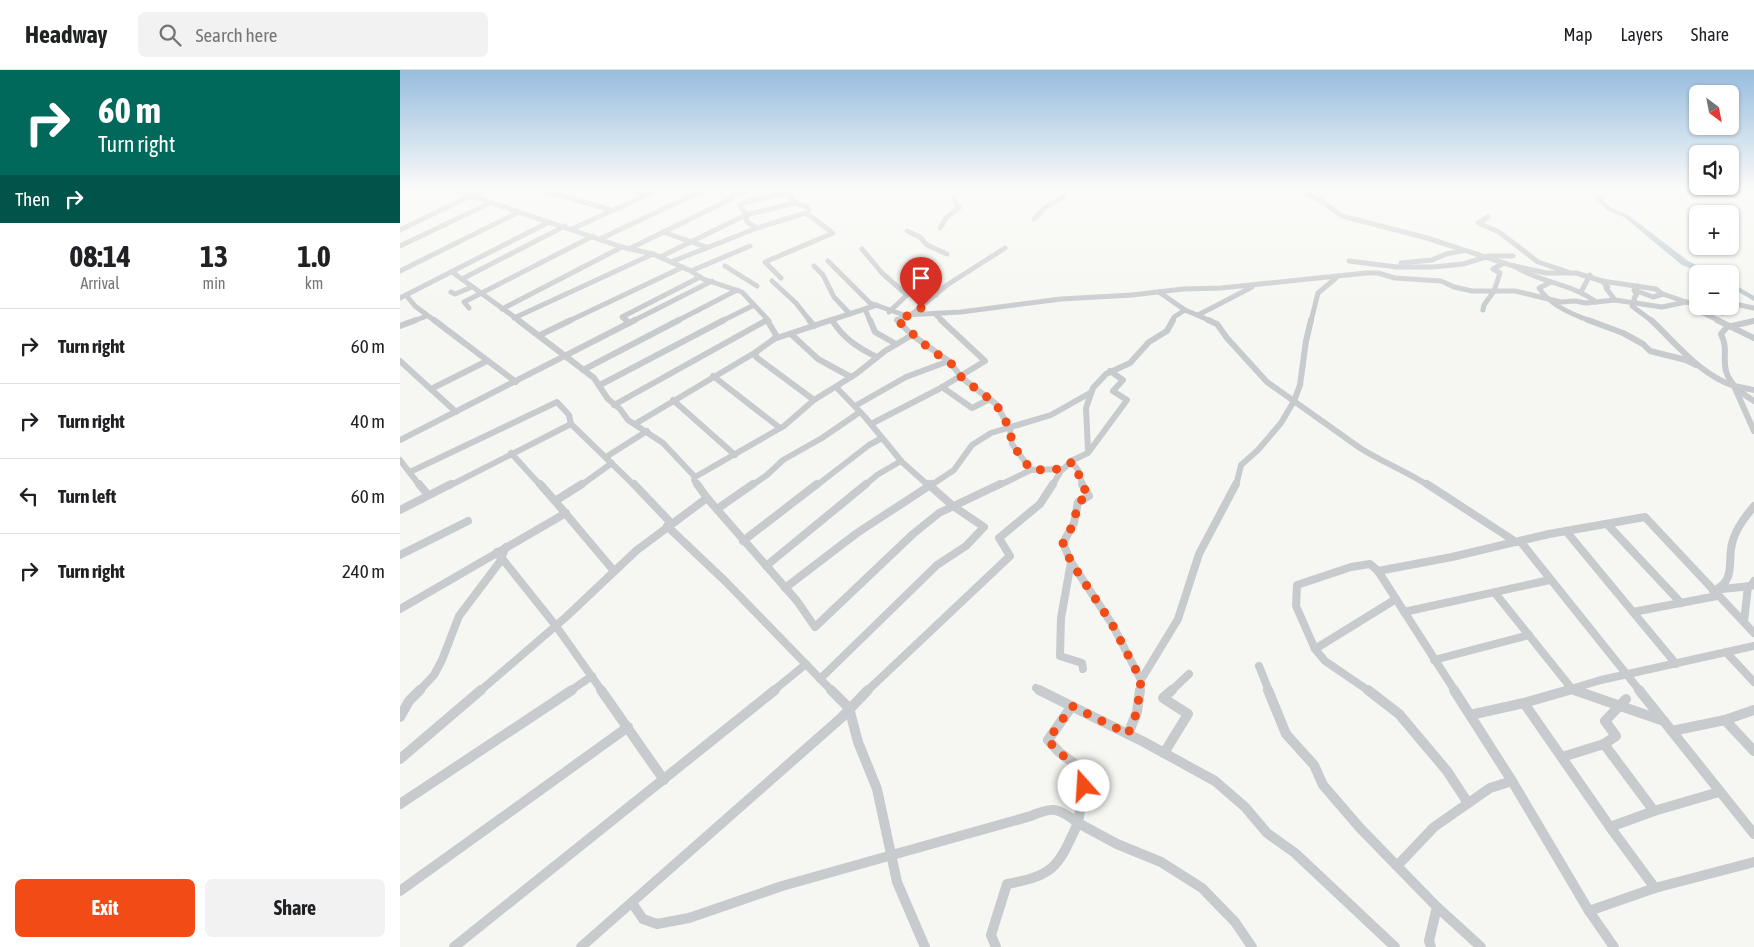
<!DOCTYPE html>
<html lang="en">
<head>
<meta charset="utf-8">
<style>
  :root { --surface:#fff; --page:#f2f2f2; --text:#202124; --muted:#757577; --line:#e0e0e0; --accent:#f34b15 }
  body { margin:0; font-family:"Asap Condensed",sans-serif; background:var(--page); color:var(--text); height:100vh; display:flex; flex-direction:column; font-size:19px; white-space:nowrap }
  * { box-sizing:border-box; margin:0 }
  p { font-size:16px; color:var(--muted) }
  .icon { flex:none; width:28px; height:28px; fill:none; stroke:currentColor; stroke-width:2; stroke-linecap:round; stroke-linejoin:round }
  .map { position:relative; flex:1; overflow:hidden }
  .details { display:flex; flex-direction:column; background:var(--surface); width:400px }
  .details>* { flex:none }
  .top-card { background:#00695c; color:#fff; overflow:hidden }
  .needle { width:32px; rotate:148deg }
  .buttons { position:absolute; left:1289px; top:15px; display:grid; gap:10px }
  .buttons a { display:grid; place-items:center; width:50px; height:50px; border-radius:8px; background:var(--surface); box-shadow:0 1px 4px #0004; font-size:25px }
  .pin { position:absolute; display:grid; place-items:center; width:42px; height:42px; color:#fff; margin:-51px -21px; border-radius:50% 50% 50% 0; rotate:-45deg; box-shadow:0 0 5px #0007 }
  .pin .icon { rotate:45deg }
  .me { position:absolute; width:55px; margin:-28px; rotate:341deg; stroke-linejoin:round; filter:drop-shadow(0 0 4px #0008) }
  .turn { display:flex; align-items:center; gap:18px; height:105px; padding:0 15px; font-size:22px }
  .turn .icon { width:65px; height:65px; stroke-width:2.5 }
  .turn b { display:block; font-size:35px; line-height:42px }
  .then { display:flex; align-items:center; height:48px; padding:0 15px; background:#0003; gap:10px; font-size:19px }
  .eta { display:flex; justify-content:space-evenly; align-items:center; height:85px; text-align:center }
  .eta b { font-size:30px; font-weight:700; line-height:35px }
  .cta { display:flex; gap:10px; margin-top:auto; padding:10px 15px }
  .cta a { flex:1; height:58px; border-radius:8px; background:var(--accent); color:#fff; font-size:20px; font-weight:700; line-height:58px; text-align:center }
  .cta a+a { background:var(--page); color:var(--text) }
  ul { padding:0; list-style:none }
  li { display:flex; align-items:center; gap:15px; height:75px; padding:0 15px; border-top:1px solid var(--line) }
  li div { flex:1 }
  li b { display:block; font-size:19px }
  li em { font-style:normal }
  header { display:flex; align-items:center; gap:30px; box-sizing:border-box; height:70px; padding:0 25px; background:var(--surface); border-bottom:1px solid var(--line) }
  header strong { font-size:24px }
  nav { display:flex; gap:28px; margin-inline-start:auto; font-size:18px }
  .search { width:350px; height:45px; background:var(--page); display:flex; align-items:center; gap:12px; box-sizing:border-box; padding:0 18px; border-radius:8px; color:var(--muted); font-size:19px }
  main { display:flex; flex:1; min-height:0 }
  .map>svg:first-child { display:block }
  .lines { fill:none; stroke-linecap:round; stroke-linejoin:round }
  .river { fill:#becacf; fill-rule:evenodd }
  .minor-far3 { stroke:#c8cbce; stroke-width:5 }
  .minor-far2 { stroke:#c8cbce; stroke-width:6 }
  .minor-far1 { stroke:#c8cbce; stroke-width:8 }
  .minor { stroke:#c8cbce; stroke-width:10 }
  .route { stroke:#f34b15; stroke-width:9; stroke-dasharray:0 16.2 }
</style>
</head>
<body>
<header>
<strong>Headway</strong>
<div class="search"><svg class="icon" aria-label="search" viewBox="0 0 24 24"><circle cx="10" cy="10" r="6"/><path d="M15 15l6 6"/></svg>Search here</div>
<nav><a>Map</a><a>Layers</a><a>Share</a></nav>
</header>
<main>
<section class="details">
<div class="top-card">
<div class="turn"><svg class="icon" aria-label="right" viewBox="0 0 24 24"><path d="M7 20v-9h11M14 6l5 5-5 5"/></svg><div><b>60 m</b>Turn right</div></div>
<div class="then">Then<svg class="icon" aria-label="right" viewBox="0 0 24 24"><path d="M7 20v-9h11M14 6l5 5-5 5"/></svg></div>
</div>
<div class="eta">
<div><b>08:14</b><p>Arrival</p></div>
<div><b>13</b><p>min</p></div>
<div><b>1.0</b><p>km</p></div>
</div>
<ul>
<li><svg class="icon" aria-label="right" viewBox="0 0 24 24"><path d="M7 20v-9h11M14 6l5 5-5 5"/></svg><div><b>Turn right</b></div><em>60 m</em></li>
<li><svg class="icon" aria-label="right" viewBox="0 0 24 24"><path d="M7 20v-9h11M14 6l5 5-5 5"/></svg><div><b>Turn right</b></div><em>40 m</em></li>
<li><svg class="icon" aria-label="left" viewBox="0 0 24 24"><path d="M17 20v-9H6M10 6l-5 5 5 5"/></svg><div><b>Turn left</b></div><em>60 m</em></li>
<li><svg class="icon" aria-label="right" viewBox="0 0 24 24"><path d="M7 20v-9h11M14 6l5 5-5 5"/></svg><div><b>Turn right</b></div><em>240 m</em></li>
</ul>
<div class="cta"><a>Exit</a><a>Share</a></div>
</section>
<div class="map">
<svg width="1354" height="877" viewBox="0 0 1354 877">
  <rect width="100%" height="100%" fill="#f6f6f2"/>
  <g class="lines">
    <g class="river">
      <path d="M1196,127H1200L1211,138L1228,145L1288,191L1315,204H1305L1282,195L1224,147L1207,140L1196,129Z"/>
      <path d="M1330,212L1354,226V231L1330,217Z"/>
    </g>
    <g class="minor-far3">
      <path d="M51,119L222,177L253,184L291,201L303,209L342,222L369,251"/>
      <path d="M139,119L211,140"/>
      <path d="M230,119L246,125"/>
      <path d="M898,119L920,130L942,146L1027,168L1110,195L1146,203H1176L1202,211L1256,219L1262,224"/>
      <path d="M395,133L408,137L409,140L406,143"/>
      <path d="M1088,147L1078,153L1099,162L1138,192L1168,202"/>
      <path d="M634,149L646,137L663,127L668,119"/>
      <path d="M357,158L347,152L346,145L395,133L388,122L384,121"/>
      <path d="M540,158L546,148L559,138L554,129"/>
      <path d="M172,159L260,119"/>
      <path d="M0,160L85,119"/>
      <path d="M507,161L520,167L527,175L547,184"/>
      <path d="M263,162L306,177"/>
      <path d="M200,169L306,119"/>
      <path d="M0,176L90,133"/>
      <path d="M229,179L331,129L332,125L350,119"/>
      <path d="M462,179L482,203L507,225"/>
      <path d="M260,187L346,145L340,135L343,133L388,122"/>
      <path d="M428,191L470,233L504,245L561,242L661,229L732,225L783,219L821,218L966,203H978L995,208L1041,211L1054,217L1072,221H1115L1161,232L1175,231L1186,233L1215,230L1262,237L1286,232L1298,234"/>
      <path d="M949,191L997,197H1033L1063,194L1089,186H1113"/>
      <path d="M271,192L357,158L406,143L433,163L365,192L381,208"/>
      <path d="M1001,193L1032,190L1046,184L1062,181"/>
      <path d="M325,196L357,216"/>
      <path d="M414,196L423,205L434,227L450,244"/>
      <path d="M1114,196C1140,213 1171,213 1196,232"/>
      <path d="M0,201L119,142"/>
      <path d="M291,201L350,176"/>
      <path d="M52,202L120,251"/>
      <path d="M62,209L165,156"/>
      <path d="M372,211L396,233L410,251"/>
      <path d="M1202,211L1208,217L1206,218L1215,230"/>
      <path d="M1149,213L1139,218C1149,234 1173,245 1191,251"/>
      <path d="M1238,216L1235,222L1237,224L1234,228L1235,233L1232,236L1252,251"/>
      <path d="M1234,220L1253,227L1263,224L1286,232"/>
      <path d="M51,222L55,224L72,217"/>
      <path d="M759,222L785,240L811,251"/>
      <path d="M1181,222L1190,205"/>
      <path d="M6,225L15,236L35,251"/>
      <path d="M0,228L149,152"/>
      <path d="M1330,233L1354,238"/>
      <path d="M1301,236L1299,238L1301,242L1320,251"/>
      <path d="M1311,236L1322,243"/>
      <path d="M69,238L64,232L193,166"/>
      <path d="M102,239L222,177"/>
      <path d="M465,239L470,251"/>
      <path d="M1083,240L1084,235L1094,221L1100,203L1093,199L1104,193"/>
      <path d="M489,242L507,225L521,218L536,225"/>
      <path d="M535,244L543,251"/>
      <path d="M798,245L852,217"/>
      <path d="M114,248L253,184"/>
      <path d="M13,251L27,246"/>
      <path d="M169,251L283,197"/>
      <path d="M227,251L222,247L300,207"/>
      <path d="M233,251L312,211"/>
      <path d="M277,251L337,220"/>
      <path d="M322,251L354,235"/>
      <path d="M365,251L367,250"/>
      <path d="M428,251L477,235"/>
      <path d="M498,251L497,250L512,244L547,215L605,178"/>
      <path d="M773,251L774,247L785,240"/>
      <path d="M911,251L918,223L936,208"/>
    </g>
    <g class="minor-far2">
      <path d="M34,250L116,312"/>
      <path d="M118,250L194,308L208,329L220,339L228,350L263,373L295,407"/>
      <path d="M226,250L229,253"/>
      <path d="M409,250L414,256"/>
      <path d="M432,250C443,268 458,278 477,287"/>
      <path d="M470,250L475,262L496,274"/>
      <path d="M808,250L817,254L827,268L867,312L960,378C982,392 1006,401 1029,416"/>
      <path d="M1188,250L1223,263L1243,274L1250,281L1286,290L1296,295"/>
      <path d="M1251,250C1277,274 1299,304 1334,316"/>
      <path d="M1317,250L1354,268"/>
      <path d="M1354,251L1327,257L1321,264C1327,277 1324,282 1325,295C1326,312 1341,323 1354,331"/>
      <path d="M0,256L16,250"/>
      <path d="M391,264L418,289L451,307"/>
      <path d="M140,265L171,250"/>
      <path d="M512,265L550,292L562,308L596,334L610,359L612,374L631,400"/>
      <path d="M374,269L431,250"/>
      <path d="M0,291L56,342"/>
      <path d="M183,300L279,250"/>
      <path d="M313,306L380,358"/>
      <path d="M200,315L324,250"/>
      <path d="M436,317L465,347L502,392L529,416"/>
      <path d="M542,317L572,338L590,329"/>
      <path d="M31,319L87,291"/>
      <path d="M1354,320L1334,316L1354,361"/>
      <path d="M273,330L335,385"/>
      <path d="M414,330L456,304L485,281L512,265L497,250"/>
      <path d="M214,335L367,250"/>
      <path d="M455,336L506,307L549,291"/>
      <path d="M235,354L356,282"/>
      <path d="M471,354L539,319L585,291L541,250"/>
      <path d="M0,370L235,250"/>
      <path d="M688,381L686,338L693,318L706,304L730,293L749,272L767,261L773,250"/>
      <path d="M111,383L141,416"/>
      <path d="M206,387L247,361"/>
      <path d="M0,390L20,416"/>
      <path d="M10,402L157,332L169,345L171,354L235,416"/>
      <path d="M49,416L171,354"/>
      <path d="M180,416L212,393"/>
      <path d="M298,416L294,410L295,407L384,356L414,330L356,287V282L374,269L376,265L367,250"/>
      <path d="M351,416L367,405L383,390L422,368L460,342"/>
      <path d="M416,416L469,375L482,368"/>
      <path d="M464,416L477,405L501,391"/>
      <path d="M530,416L554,400L572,375L591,363L651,345L690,323"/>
      <path d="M598,416L631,400L662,399"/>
      <path d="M652,416L661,401L672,391"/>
      <path d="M683,416L678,400L671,391L688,383L727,330L713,321L723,310L710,301"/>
      <path d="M836,416L841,395L858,380L881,353L894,331L900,315L906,271L911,250"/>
    </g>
    <g class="minor-far1">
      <path d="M19,414L28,425"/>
      <path d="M140,414L155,431"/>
      <path d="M182,414L155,431L214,501"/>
      <path d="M234,414L271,453"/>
      <path d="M682,414L689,426L678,432L674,453L663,473L671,492L712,554L741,610L740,621"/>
      <path d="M1027,414L1116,472"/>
      <path d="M307,428L397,531L415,557L513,464L539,443L600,414"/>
      <path d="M317,439L353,414"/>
      <path d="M0,440L51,414"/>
      <path d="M1207,454L1281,533"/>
      <path d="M267,456L325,511L432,621"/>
      <path d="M1166,461L1276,594"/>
      <path d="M343,471L417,414"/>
      <path d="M1120,471L1240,621"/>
      <path d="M97,482L156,556L202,621"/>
      <path d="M0,485L68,451"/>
      <path d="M671,492L661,548L660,586L682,593L683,599"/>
      <path d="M970,494L978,501L996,529L915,579L896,536L897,515L951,497Z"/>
      <path d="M366,496L466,414"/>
      <path d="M978,501L1052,487L1149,464L1245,447L1354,563"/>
      <path d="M385,518L457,463L532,414"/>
      <path d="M1322,519L1351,516L1354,511"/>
      <path d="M1313,521C1338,510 1326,490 1333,470C1337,457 1346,446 1354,436"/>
      <path d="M1095,523L1172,619L1177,621"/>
      <path d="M996,529L1055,621"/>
      <path d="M0,539L166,443"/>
      <path d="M1004,542L1150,510"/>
      <path d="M1233,542L1317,526"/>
      <path d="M1344,552L1348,516"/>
      <path d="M915,579L925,591L969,621"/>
      <path d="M1326,582L1354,612"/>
      <path d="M1034,590L1129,565"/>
      <path d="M859,596L869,621"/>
      <path d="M420,609L537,495L566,476L584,457L553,436L528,414"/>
      <path d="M741,610L778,549L799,484L836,414"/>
      <path d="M636,618L642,621"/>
      <path d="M19,621L34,605L42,590L59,546L99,493L106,477"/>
      <path d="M80,621L166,547L237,480L307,428L297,414"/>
      <path d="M170,621L192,606"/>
      <path d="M373,621L406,594"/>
      <path d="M467,621L610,486L599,468L640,434L653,414"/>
      <path d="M771,621L789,604"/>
      <path d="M1164,621L1201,610L1354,576"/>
    </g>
    <g class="minor">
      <path d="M201,620L264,710"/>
      <path d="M431,620L449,638L458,672L477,719L497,812L525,877"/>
      <path d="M639,620L744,672L815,711L845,737L867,763L895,783L995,877"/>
      <path d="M868,620L886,664L914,695L923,715L960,758L1037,837"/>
      <path d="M968,620L999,644L1047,701L1068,733"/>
      <path d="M1054,620L1112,711L1189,841L1214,877"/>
      <path d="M1174,620L1264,651"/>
      <path d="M1239,620L1354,764"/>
      <path d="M1124,633L1210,757"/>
      <path d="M1070,645L1124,633L1169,620"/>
      <path d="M0,647L9,631L20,620"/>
      <path d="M1325,650L1354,640"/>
      <path d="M1272,661L1325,650L1354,681"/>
      <path d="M728,664L737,642L740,620"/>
      <path d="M1204,674L1216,666L1205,651L1226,629"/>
      <path d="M764,683L788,644L763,628L772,620"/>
      <path d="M1162,687L1204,674L1254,741"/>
      <path d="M0,689L81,620"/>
      <path d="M1319,722L1254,741L1210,757L1255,818L1354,792"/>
      <path d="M0,734L172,620"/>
      <path d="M997,796L1034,757L1090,718L1112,711"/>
      <path d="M0,821L228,657"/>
      <path d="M232,833L243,849L257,854L289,848L382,816L631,746C653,736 659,738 678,753L684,716L683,700L659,682L648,670L672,636"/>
      <path d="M1189,841L1255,818"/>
      <path d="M54,877L375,620"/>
      <path d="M181,877L441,648L468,620"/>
      <path d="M596,877L591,865L607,814C656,805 658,796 678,753L717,774L761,792L802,818L835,852L852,877"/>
      <path d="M1031,877L1029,871L1037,837L1081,877"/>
    </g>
  </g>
  <linearGradient id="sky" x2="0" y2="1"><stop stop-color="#97bdde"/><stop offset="0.49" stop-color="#fbfbf9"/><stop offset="1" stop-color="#fbfbf9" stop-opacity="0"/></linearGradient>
  <rect width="1354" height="242" fill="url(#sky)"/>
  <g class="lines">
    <path class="route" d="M521,238L512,244L497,250L532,281L550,292L562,308L596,334L610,359L612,374L631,400L662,399L672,392L678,400L680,412L689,426L678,432L674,453L663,473L671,492L712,554L741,610L737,642L728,664L672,636L648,670L658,682L683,700L684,716"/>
  </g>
</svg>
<div class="buttons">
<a><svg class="needle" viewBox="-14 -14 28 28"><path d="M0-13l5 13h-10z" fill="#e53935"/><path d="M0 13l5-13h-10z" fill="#757577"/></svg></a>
<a><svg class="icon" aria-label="sound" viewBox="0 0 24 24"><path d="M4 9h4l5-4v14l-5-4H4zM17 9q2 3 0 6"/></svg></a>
<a>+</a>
<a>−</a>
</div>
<div class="pin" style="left:521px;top:238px;background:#d93025"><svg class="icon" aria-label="arrive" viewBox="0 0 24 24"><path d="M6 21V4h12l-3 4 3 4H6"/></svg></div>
<svg class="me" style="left:684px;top:716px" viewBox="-20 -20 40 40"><circle r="19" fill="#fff"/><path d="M0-13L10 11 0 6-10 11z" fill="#f34b15"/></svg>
</div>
</main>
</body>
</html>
